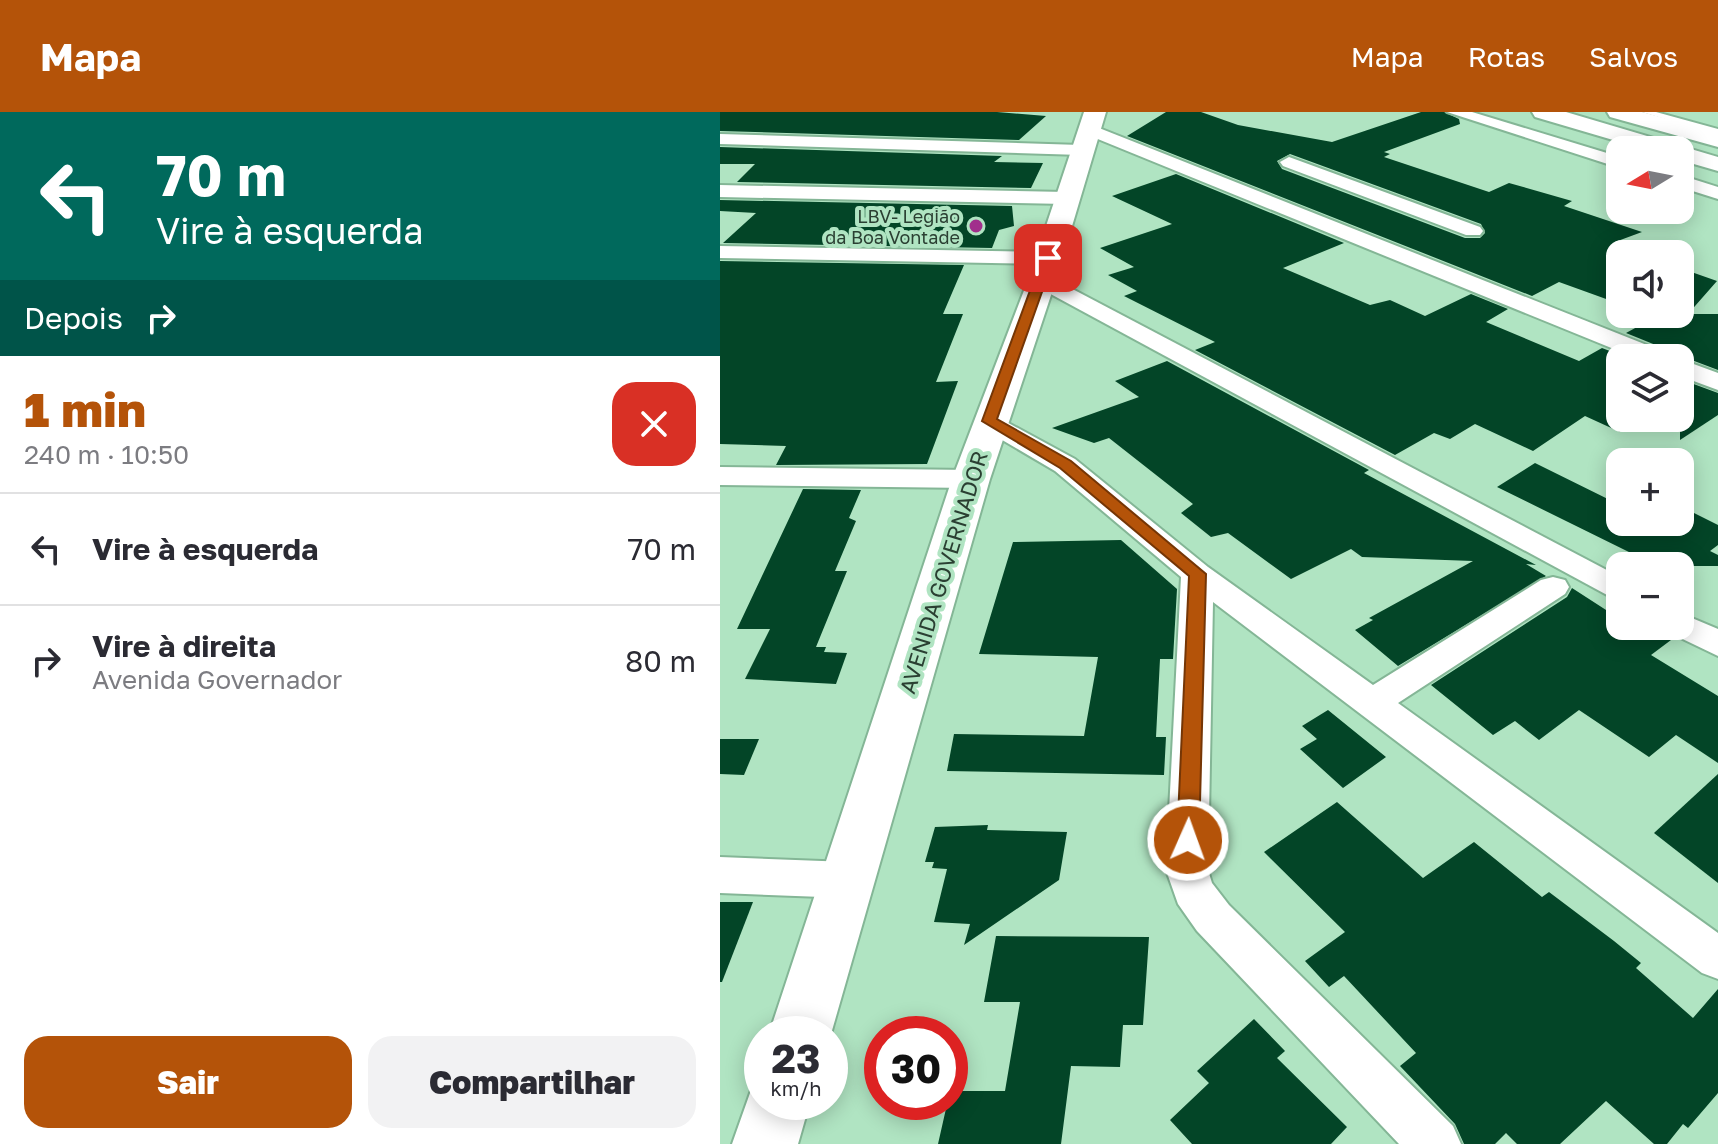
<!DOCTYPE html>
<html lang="pt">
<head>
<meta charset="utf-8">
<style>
  :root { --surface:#fff; --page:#f2f2f3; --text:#2b2b33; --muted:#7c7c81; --line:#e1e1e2; --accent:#b45309 }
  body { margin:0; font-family:"Golos Text",sans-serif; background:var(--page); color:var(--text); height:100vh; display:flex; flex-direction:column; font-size:30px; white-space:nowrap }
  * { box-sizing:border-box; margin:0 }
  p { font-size:26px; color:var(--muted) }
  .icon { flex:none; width:44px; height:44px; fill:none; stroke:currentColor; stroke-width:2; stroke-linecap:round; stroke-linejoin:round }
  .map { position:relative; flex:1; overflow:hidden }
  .side { display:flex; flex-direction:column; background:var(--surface); width:720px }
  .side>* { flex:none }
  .top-card { background:#00695c; color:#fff; overflow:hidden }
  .needle { width:52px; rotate:260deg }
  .buttons { position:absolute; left:886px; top:24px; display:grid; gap:16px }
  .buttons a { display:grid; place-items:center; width:88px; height:88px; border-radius:16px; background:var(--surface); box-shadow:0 4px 20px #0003; font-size:40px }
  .speed { position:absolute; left:24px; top:904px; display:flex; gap:16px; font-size:40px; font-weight:700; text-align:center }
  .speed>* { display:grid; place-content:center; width:104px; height:104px; border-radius:50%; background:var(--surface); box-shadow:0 4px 20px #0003; line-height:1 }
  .speed small { font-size:20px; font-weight:400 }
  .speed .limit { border:12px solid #d22; background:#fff; color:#111 }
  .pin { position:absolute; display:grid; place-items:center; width:68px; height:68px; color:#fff; margin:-34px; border-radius:16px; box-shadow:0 4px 12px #0006 }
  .me { position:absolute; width:88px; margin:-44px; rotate:2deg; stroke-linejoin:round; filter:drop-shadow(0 0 6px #0008) }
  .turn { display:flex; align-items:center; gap:28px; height:168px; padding:0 24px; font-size:36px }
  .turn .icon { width:104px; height:104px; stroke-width:2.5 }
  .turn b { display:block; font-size:56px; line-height:68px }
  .then { display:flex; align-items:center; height:76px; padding:0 24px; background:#0003; gap:16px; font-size:30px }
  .round { display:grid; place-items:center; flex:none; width:84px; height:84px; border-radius:24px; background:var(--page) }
  .head { display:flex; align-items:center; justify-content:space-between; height:136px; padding:0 24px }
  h1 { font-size:48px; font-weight:800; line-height:60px; color:var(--accent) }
  .button { display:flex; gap:16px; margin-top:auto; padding:16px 24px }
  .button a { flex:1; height:92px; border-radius:24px; background:var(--accent); color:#fff; font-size:32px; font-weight:800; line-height:92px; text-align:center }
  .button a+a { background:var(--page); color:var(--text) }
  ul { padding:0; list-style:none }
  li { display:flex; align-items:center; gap:24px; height:112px; padding:0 24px; border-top:2px solid var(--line) }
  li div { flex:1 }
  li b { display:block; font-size:30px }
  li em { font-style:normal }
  header { display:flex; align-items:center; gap:48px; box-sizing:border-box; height:112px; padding:0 40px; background:var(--accent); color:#fff }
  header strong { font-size:38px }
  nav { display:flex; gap:44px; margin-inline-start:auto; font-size:28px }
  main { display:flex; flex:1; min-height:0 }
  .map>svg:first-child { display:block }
  .building { fill:#034527; fill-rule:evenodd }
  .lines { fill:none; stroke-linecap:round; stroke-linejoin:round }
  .lane-casing { stroke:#84b696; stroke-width:4 }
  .street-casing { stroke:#84b696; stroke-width:4 }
  .secondary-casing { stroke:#84b696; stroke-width:4 }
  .primary-casing { stroke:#84b696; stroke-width:4 }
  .highway-casing { stroke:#84b696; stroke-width:4 }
  .lane { fill:#fff; fill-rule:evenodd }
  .street { fill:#fff; fill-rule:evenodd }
  .secondary { fill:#fff; fill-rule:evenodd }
  .primary { fill:#fff; fill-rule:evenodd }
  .highway { fill:#fff; fill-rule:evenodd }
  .route { fill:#b45309; stroke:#753606; stroke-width:2 }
  .poi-dot { fill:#a12f8c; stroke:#b0e4c2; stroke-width:3 }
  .labels { text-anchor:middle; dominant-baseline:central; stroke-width:8; stroke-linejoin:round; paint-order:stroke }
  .far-poi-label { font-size:18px; fill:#2a3f32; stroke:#b0e4c2; text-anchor:end }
  .street-label { font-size:22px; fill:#2a3f32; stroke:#b0e4c2 }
</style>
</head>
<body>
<header>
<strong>Mapa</strong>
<nav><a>Mapa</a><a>Rotas</a><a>Salvos</a></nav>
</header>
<main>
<section class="side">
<div class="top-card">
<div class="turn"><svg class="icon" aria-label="left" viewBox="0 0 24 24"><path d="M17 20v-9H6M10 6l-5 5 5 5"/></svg><div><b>70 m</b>Vire à esquerda</div></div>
<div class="then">Depois<svg class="icon" aria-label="right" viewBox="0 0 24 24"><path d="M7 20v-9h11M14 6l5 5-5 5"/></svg></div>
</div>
<div class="head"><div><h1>1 min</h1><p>240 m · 10:50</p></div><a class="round" style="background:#d93025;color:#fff"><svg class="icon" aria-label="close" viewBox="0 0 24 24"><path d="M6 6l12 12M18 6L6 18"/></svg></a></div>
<ul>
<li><svg class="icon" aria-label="left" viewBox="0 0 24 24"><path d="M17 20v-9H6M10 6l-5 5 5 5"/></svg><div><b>Vire à esquerda</b></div><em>70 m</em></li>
<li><svg class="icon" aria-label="right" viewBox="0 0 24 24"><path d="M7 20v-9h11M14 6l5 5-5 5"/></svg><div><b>Vire à direita</b><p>Avenida Governador</p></div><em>80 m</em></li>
</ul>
<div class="button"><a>Sair</a><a>Compartilhar</a></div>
</section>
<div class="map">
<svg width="998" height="1032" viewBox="0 0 998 1032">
  <rect width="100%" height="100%" fill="#b0e4c2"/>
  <g class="building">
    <path d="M0,0H277L326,4L299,28L0,19Z"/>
    <path d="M446,0H481L518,13L612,30L701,0H724L739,7L740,12L664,40L670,42L664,45L769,80L789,71L852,89L844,94L922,120L895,130L926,142H900V192L839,170L812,184L407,24ZM570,42L761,112L765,121L760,126H745L562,57L557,49Z"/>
    <path d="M0,35L282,44L274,50L323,51L311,76L17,70L35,52H0Z"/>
    <path d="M456,62L624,131L563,156L650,193L670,188L705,204L751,182L788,197L766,210L859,249L882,236L908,246H900V320L865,304L813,339L755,312L730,327L714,321L675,343L475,238L495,230L404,184L417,179L388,163L414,155L380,136L452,112L392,84Z"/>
    <path d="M0,88L292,94L294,114L279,118L272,136L3,131L36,101L0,99Z"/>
    <path d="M0,149L244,153L223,202H243L216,270L238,269L207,352L56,353L66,334L0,332Z"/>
    <path d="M960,156L997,169L968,202H998V258L961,244L953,246L948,238L906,221L917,215L887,203L900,196V202H960Z"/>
    <path d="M447,249L649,358L644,361L816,453L806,452L826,464L678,554L635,518L653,508L649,506L753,449L642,445L631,437L571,467L508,421L491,425L461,401L473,392L389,326L374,331L332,316L419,285L395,269Z"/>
    <path d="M960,267L998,281V303L960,328Z"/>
    <path d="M815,351L900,393V410H931L960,424V394L998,413V433L990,439L998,443V454H972L960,464V454H900L915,443L777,375Z"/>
    <path d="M83,377L141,378L129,406L136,409L115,459H127L96,535H106L104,540L127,541L116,572L25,567L50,517H17Z"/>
    <path d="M401,428L457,477L453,547H440L436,625H446L444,663L227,659L234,622L364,624L378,545L259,542L293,430Z"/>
    <path d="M852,476L900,507V514H926L951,528L931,543L998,584V651L956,623L929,645L859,598L819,628L795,609L773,623L711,573L847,485Z"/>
    <path d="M608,598L666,645L623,676L580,637L597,627L582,614Z"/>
    <path d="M0,627H39L24,663L0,662Z"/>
    <path d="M998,662V771L934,721Z"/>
    <path d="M617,690L703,766L754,730L822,785L829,780L894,829L921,851L916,856L973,906L998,877V981L968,1016L963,1012L947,1032H934L886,989L840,1032H797L786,1021L775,1032H744L735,1012L680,954L696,941L624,864L609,875L585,849L625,820L544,740Z"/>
    <path d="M268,713L267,718L347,720L339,768L244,833L250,812L214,810L227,757L212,756L214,750H205L215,715Z"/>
    <path d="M0,790H33L2,870H0Z"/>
    <path d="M276,824L429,825L423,913H403L400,955L351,954L341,1032H218L230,979H285L300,890H264Z"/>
    <path d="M534,907L565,939L557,946L627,1015L611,1032H472L450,1008L489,971L477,959Z"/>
  </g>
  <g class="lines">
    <defs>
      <path id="lane" d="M922,0H936L998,17V23Z"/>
      <g id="street">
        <path d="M727,0H752L900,45V56Z"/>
        <path d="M369,12L947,241L950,246H916L363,21V13Z"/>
        <path d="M0,22L361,33L370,38L361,43L0,32Z"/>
        <path d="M569,45L760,115L763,119L760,123H746L563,54L560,50Z"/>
        <path d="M960,63L998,75V87L960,75Z"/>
        <path d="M0,73L346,80L356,86L346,92L0,85Z"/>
        <path d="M0,134L328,140L339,146L328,152L0,146Z"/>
        <path d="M322,161L900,465V490L314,173L311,168Z"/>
        <path d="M960,247L998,261V278L960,264Z"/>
        <path d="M270,301L355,347L488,455L653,573L821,468L833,465L845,468L849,475L845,482L678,591L998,821V867L982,861L493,490L488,758L492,771L509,793L733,1014L741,1032H679L477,819L458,792L446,758L461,465L335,359L260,315L257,309L260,303Z"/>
        <path d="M0,355L251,358L261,361L265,367L261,373L251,376L0,373Z"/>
        <path d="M960,501L998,517V544L948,520L944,514H960Z"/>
        <path d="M0,745L129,750L144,755L150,768L144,781L129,786L0,781Z"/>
      </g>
      <g id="secondary">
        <path d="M364,0H386L336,168L270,367L111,922H49L232,367L308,168Z"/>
        <path d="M42,965V990H90L78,1032H12L35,967Z"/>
      </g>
      <path id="primary" d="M812,0H846L998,45V59L960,48V38H927L815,5Z"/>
      <path id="highway" d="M887,0H922L998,21V35L890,5Z"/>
    </defs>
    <use href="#lane" class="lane-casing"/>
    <use href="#street" class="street-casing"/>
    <use href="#secondary" class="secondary-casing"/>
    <use href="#primary" class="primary-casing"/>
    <use href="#highway" class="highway-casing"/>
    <use href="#lane" class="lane"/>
    <use href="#street" class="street"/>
    <use href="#secondary" class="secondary"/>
    <use href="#primary" class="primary"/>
    <use href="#highway" class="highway"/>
  </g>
  <path class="route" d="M328,143L334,146L277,307L351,349L486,462L479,728L476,735H460L457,728L469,464L340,356L262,309L322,146Z"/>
  <circle class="poi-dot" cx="256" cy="114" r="8"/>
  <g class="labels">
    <g class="far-poi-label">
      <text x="240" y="104">LBV- Legião<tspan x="240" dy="21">da Boa Vontade</tspan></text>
    </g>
    <g class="street-label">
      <text transform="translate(223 460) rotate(-73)">AVENIDA GOVERNADOR</text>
    </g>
  </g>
</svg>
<div class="buttons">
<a><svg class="needle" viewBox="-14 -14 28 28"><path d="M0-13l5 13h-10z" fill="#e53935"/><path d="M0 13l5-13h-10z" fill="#7c7c81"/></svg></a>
<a><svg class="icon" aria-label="sound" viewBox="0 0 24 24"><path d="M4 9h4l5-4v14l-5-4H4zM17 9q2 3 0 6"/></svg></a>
<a><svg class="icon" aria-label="layers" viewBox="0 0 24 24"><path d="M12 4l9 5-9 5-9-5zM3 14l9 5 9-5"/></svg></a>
<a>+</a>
<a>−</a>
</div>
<div class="speed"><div>23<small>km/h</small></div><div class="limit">30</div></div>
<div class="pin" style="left:328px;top:146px;background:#d93025"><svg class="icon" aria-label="arrive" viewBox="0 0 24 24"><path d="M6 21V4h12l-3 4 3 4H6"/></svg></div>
<svg class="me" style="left:468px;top:728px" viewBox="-20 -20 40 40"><circle r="17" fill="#b45309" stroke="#fff" stroke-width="3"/><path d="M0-11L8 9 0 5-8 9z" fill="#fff"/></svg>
</div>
</main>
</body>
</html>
